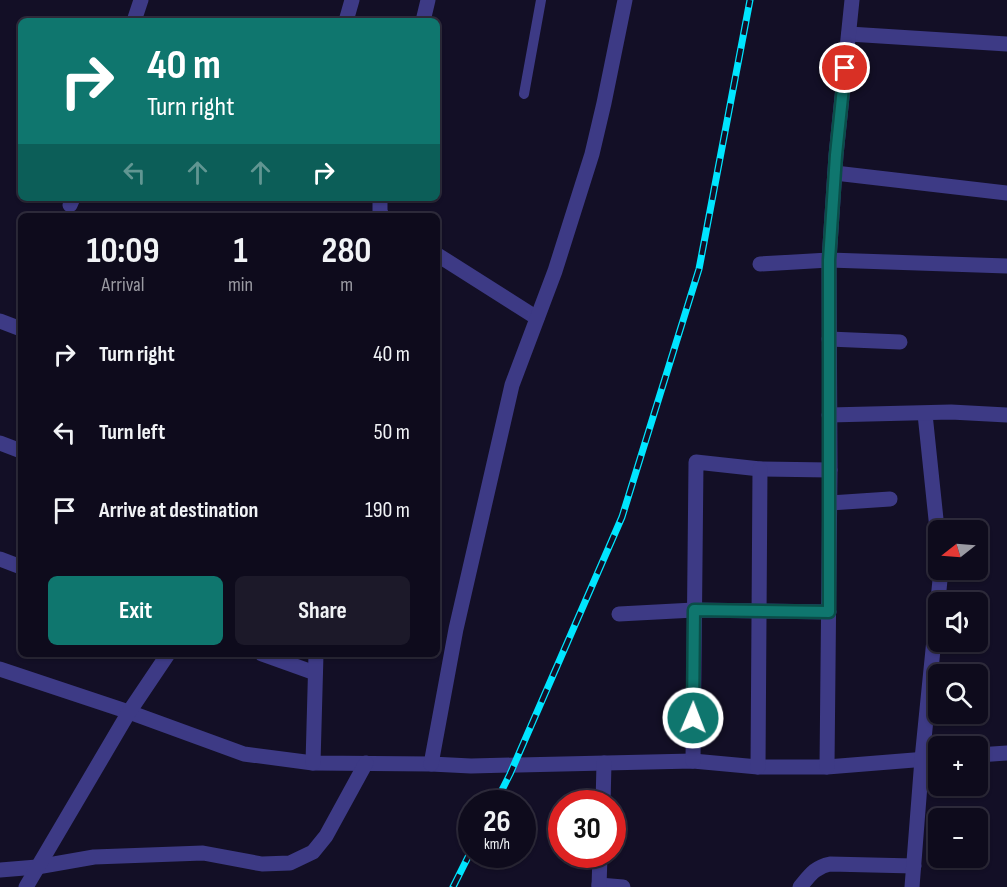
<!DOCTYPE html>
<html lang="en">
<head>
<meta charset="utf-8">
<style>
  :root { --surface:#0e0b1c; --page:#1c1929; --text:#f1f3f6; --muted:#9b9ba3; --line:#2e2b3b; --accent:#0f766e }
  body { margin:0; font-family:"Sofia Sans Condensed",sans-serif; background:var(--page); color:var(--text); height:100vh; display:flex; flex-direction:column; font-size:22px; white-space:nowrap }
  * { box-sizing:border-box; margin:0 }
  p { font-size:20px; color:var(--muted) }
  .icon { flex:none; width:33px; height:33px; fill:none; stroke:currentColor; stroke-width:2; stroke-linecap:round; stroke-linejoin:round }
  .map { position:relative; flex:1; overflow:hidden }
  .details { position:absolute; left:18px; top:213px; width:422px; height:444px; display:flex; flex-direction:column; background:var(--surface); border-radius:9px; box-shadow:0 2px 4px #0004,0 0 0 2px var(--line) }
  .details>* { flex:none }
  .top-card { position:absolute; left:18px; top:18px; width:422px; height:183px; border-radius:9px; box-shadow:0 2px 4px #0004,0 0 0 2px var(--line); background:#0f766e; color:#fff; overflow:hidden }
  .needle { width:39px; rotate:253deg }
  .tools { position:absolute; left:928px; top:520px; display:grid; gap:12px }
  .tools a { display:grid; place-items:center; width:60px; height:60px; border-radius:9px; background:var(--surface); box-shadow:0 2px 4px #0004,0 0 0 2px var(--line); font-size:30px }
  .speed { position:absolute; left:458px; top:790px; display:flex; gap:12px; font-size:30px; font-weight:700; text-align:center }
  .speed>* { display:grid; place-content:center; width:78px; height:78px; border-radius:50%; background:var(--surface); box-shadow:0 2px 4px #0004,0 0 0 2px var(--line); line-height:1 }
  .speed small { font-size:15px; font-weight:400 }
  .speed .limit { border:9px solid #d22; background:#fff; color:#111 }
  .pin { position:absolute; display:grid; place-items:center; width:51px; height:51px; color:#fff; margin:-26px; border:3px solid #fff; border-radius:50%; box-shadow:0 2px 6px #0007 }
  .me { position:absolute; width:66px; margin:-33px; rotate:1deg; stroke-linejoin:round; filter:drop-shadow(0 0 4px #0008) }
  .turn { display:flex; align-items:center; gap:21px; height:126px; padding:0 30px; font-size:27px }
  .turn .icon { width:78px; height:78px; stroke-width:2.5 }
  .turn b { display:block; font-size:42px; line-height:51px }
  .lanes { display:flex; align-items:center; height:57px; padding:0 30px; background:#0003; justify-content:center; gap:30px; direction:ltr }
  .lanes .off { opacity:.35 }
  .eta { display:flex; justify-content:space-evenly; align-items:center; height:102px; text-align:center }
  .eta b { font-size:36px; font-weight:700; line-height:42px }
  .primary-button { display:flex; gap:12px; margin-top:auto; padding:12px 30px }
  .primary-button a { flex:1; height:69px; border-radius:9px; background:var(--accent); color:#fff; font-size:24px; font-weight:700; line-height:69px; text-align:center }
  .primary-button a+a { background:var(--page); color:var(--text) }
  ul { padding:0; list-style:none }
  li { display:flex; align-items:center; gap:18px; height:78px; padding:0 30px }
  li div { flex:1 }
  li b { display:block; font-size:22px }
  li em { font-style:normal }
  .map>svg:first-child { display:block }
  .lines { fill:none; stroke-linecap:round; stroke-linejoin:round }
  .service { stroke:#3d3a85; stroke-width:10 }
  .minor { stroke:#3d3a85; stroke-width:15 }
  .rail-casing { stroke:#00e5ff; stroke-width:7 }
  .rail { stroke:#130f26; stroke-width:4.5; stroke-dasharray:14; stroke-linecap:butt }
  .route-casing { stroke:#0a4d48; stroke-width:15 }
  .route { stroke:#0f766e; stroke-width:10 }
</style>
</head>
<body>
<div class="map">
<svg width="1007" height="887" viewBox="0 0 1007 887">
  <rect width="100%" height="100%" fill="#130f26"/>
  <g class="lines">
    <path class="service" d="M524,94L541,0"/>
    <g class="minor">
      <path d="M134,21L141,0"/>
      <path d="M346,21L352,0"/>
      <path d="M423,21L428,0"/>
      <path d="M849,34L1007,44"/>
      <path d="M835,173L1007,193"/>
      <path d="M380,198V211L382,216"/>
      <path d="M70,205L73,198"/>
      <path d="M436,254L537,318"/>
      <path d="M760,264L829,260L1007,266"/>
      <path d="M0,321L21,329"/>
      <path d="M829,339L900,342"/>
      <path d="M925,414L939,548"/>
      <path d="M829,415L951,412L1007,415"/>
      <path d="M0,443L21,451"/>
      <path d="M830,503L890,499"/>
      <path d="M0,559L21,567"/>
      <path d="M619,614L694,610L829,612"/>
      <path d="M262,654L315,673"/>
      <path d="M0,669L129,712L244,754L313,763L431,764L471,766L693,761L758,767H827L939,758"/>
      <path d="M978,755L1007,753"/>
      <path d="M693,761L696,462L760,469L830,470"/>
      <path d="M313,763L316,654"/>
      <path d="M431,764L456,629L512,385L555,271L592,154L604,103L625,0"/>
      <path d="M758,767L760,469"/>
      <path d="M827,767L830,470L829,260L836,155L852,0"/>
      <path d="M603,804L604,763"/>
      <path d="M0,870L37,867L94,857L203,853L262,864L290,863L313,852L326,836L366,763"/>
      <path d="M599,885L623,887"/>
      <path d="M26,887L129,712L168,654"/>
      <path d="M599,887L600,855"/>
      <path d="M800,887C810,875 815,867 830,864L914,866"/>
      <path d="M912,887L922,759L941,570"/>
    </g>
    <defs>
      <g id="rail">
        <path d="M495,804L510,774L622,517L699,269L750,0"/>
        <path d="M453,887L471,851"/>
      </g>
    </defs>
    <use href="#rail" class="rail-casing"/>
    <use href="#rail" class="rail"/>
  </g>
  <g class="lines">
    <defs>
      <path id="route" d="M693,718L694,610L829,612V260L836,155L845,68"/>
    </defs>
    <use href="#route" class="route-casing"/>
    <use href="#route" class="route"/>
  </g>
</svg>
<div class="tools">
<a><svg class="needle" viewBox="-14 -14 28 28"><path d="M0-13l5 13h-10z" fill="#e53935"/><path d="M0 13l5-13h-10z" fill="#9b9ba3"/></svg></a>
<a><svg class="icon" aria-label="sound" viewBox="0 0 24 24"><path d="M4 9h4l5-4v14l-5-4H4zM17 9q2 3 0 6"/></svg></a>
<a><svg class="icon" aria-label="search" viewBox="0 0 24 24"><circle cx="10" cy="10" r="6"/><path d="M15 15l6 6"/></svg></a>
<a>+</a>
<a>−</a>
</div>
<div class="speed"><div>26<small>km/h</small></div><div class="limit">30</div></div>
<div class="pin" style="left:845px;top:68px;background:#d93025"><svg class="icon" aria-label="arrive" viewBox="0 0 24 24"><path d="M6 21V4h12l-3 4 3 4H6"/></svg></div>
<svg class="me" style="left:693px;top:718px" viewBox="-20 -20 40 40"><circle r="17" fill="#0f766e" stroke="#fff" stroke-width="3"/><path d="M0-11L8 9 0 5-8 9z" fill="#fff"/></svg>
<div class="top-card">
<div class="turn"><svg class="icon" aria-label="right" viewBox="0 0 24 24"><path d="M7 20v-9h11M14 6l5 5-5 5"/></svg><div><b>40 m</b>Turn right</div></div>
<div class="lanes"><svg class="icon off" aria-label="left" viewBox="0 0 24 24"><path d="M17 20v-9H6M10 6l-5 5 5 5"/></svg><svg class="icon off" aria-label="ahead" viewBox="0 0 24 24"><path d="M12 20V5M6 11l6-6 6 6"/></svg><svg class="icon off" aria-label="ahead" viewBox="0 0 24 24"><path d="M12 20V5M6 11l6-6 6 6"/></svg><svg class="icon" aria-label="right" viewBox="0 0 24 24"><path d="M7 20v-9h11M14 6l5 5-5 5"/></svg></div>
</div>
<section class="details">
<div class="eta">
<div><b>10:09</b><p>Arrival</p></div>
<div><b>1</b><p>min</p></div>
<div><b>280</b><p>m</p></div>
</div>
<ul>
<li><svg class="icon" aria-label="right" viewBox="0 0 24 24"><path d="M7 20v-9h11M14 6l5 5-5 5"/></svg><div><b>Turn right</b></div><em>40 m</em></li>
<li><svg class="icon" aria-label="left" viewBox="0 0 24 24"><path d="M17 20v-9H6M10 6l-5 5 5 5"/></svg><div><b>Turn left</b></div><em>50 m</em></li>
<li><svg class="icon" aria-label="arrive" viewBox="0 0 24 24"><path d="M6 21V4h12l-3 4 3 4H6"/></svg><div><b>Arrive at destination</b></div><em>190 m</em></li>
</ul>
<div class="primary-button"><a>Exit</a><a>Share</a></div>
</section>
</div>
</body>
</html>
